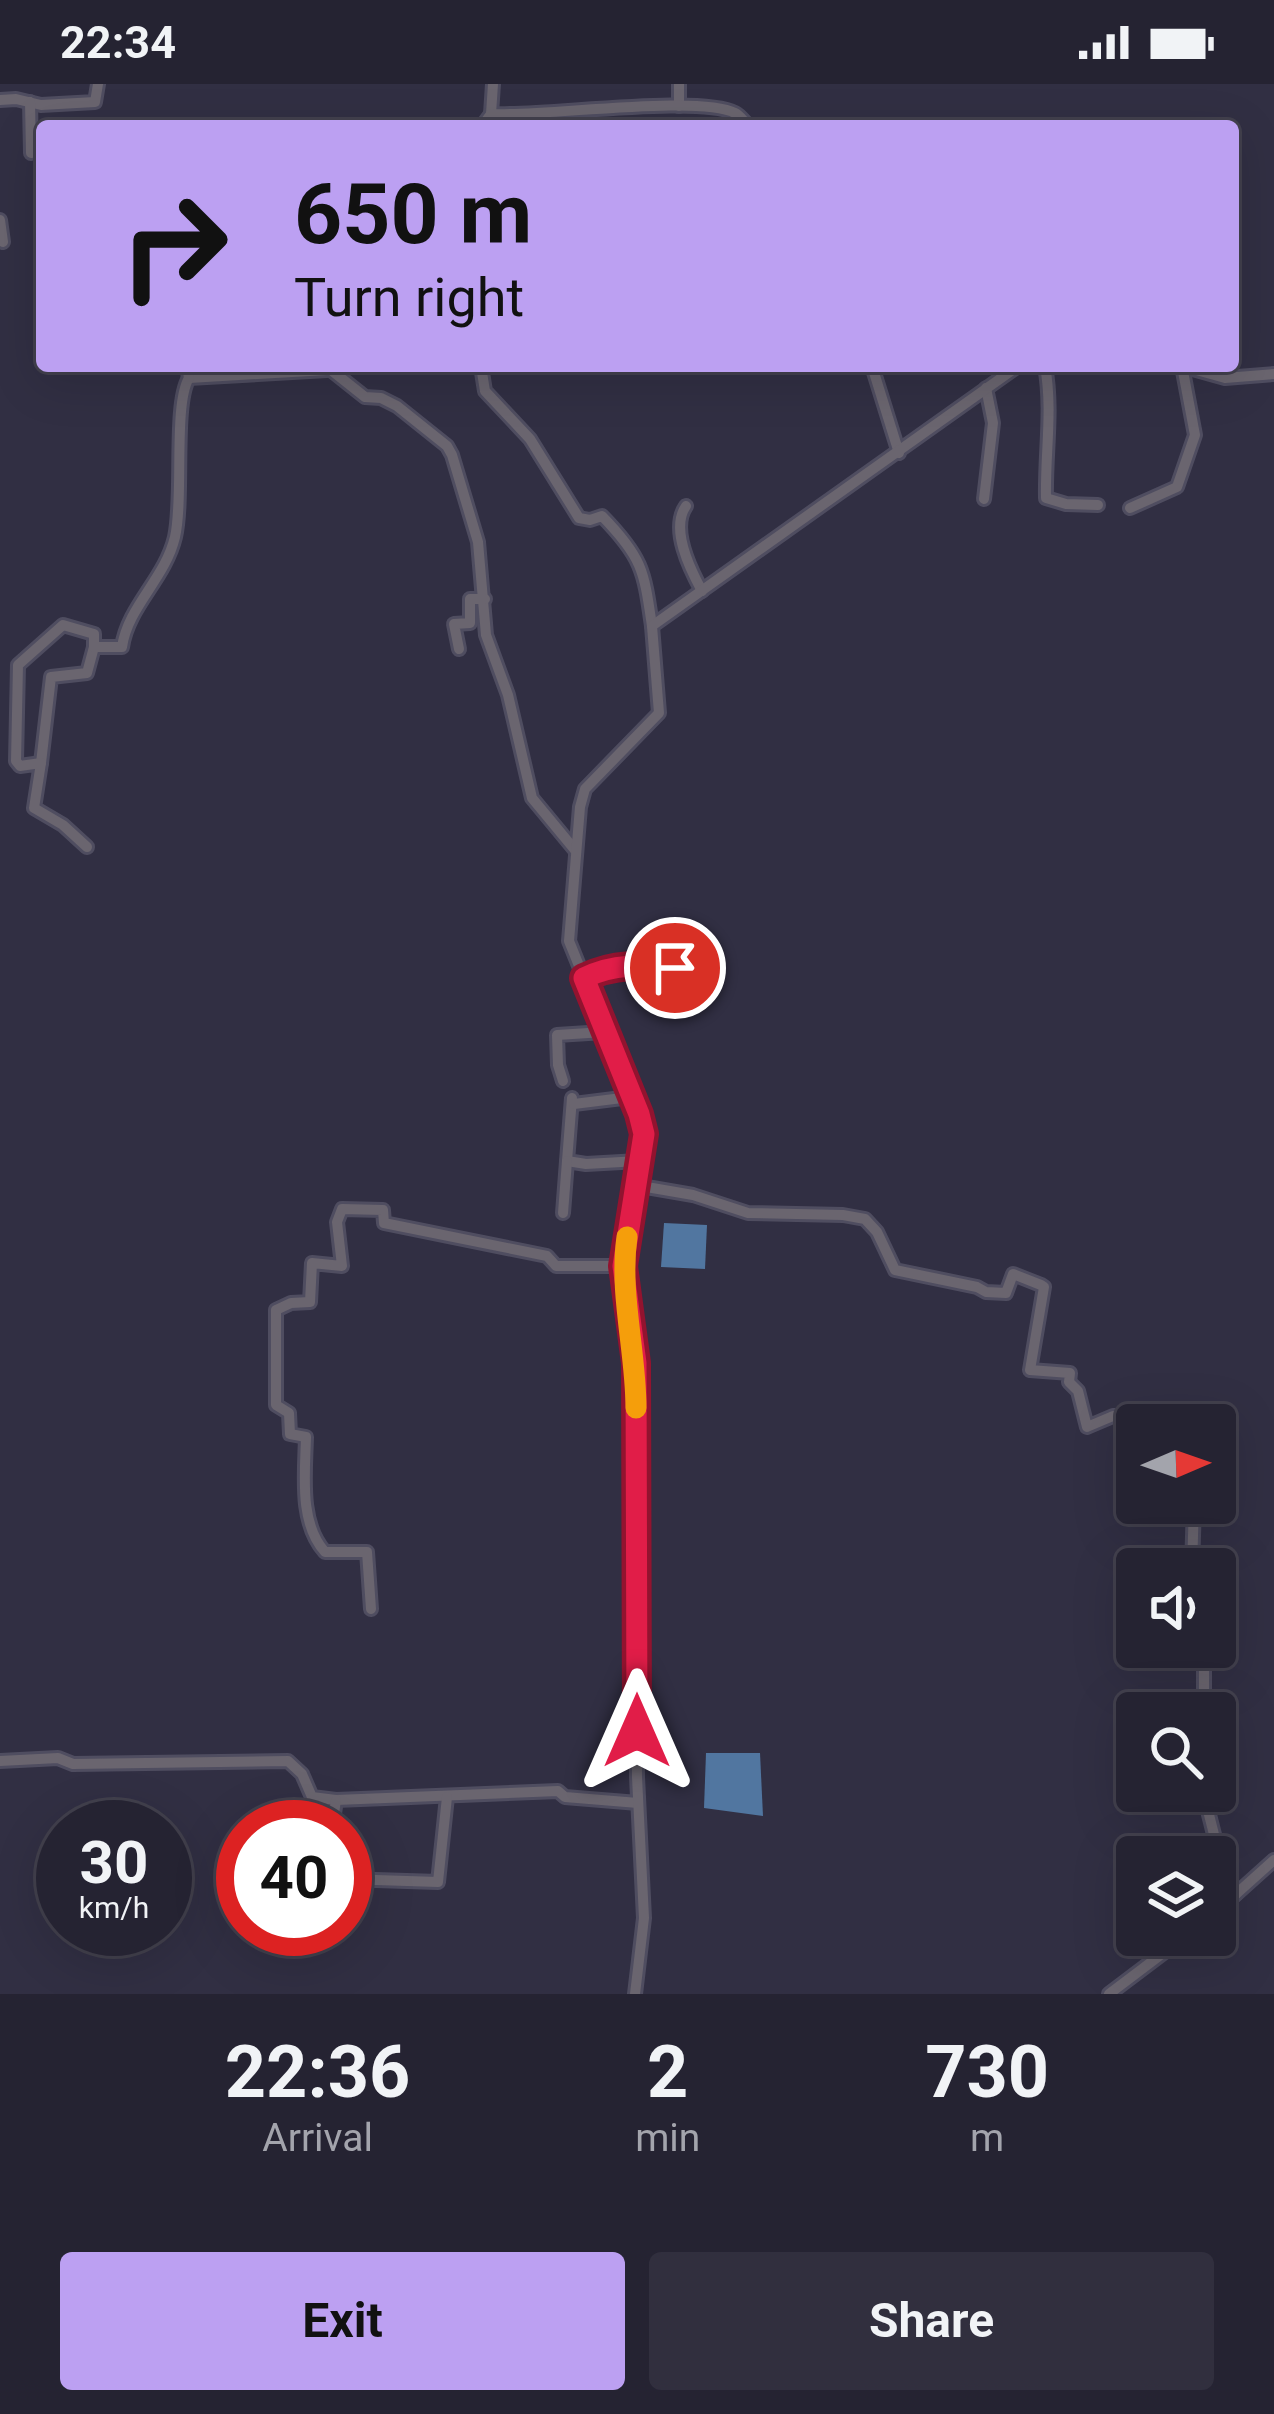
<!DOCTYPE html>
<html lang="en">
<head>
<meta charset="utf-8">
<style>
  :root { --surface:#252332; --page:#312f3e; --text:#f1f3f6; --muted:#a3a4ac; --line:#42404d; --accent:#bca0f2 }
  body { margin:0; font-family:Roboto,sans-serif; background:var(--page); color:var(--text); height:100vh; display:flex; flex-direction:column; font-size:45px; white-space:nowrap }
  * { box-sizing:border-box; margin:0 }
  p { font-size:39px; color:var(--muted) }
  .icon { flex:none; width:66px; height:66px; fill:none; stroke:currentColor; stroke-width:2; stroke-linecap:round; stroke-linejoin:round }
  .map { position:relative; height:1910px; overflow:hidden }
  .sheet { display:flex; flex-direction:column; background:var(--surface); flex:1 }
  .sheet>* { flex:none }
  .top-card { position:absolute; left:36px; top:36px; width:1203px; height:252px; border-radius:12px; box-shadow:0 12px 48px #0002,0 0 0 3px var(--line); background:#bca0f2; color:#111; overflow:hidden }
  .needle { width:78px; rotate:88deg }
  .buttons { position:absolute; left:1116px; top:1320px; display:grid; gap:24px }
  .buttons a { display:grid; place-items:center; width:120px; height:120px; border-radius:12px; background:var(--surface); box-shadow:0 12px 48px #0002,0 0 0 3px var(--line); font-size:60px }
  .speed { position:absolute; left:36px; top:1716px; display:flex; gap:24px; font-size:60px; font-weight:700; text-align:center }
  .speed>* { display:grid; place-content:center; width:156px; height:156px; border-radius:50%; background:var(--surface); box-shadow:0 12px 48px #0002,0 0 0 3px var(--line); line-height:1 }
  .speed small { font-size:30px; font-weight:400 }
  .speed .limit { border:18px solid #d22; background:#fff; color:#111 }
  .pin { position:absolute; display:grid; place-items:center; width:102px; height:102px; color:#fff; margin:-51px; border:6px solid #fff; border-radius:50%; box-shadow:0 3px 12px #0007 }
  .me { position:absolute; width:132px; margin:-66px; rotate:0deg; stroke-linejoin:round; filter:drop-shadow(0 0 9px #0008) }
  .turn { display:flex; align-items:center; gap:42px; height:252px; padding:0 60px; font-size:54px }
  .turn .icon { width:156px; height:156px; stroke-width:2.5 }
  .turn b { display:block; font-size:84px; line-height:102px }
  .eta { display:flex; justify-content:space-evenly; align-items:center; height:204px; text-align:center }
  .eta b { font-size:72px; font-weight:700; line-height:84px }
  .action { display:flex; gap:24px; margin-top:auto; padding:24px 60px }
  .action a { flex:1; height:138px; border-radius:12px; background:var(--accent); color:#111; font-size:48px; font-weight:700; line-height:138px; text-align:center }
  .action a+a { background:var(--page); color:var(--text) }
  .status { display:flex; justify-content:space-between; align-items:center; height:84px; padding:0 60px; background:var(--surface); direction:ltr }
  .status svg { height:33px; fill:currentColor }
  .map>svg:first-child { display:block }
  .water { fill:#5176a0 }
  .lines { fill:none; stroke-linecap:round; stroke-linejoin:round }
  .minor-casing { stroke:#4f4d60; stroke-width:16 }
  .minor { stroke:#6a656f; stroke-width:10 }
  .route-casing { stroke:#92132f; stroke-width:30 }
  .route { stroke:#e11d48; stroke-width:21 }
  .slow { stroke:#f59e0b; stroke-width:21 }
</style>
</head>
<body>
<div class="status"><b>22:34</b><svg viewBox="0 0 49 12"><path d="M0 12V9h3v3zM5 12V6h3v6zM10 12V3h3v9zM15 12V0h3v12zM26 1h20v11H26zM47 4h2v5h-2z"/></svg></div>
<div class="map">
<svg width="1274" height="1910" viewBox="0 0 1274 1910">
  <rect width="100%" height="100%" fill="#312f43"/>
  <g class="water">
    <path d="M664,1139L707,1141L705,1185L661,1183Z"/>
    <path d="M706,1669H760L763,1732L704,1724Z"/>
  </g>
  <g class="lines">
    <defs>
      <g id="minor">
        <path d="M0,16L16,15L41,21L95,18L98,0"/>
        <path d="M30,18L31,69L42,67"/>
        <path d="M679,22V0"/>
        <path d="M491,30L493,0"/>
        <path d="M482,42L491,30C542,33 699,10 735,29C741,32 744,38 749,42"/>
        <path d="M0,136L3,158"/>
        <path d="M187,282L189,294L327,286"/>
        <path d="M326,282L365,313L381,314L397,322L447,362L452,371L478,458L486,551L508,611L532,714L575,766"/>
        <path d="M481,282L485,307L530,355L579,434L590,436L602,432C643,474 644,487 652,542"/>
        <path d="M872,282L899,369"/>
        <path d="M1045,282C1053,326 1045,369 1046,414L1066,420L1098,421"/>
        <path d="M1182,282L1225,294L1274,290"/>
        <path d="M984,415L993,339L986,304"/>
        <path d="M686,422C670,445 690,485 702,507"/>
        <path d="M1130,424L1177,403L1195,351L1182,282"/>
        <path d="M459,565L454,540L470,539V515H485"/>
        <path d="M41,679L51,593L87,589L94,563"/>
        <path d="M87,763L63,741L34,724L41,679L20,682L16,677L18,581L63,541L94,550V563H122C128,522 165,495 175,453C184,414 173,320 189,294"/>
        <path d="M583,894C625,874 666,883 710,887"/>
        <path d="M563,997L558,981L557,951L604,948"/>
        <path d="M572,1014L567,1077L586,1080L639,1077"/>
        <path d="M574,1020L630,1013"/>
        <path d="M635,1101L693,1111L748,1129L843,1131L865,1135L877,1148L895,1186L977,1203L986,1208L1006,1209L1013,1190L1041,1201L1044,1203L1030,1286L1070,1289L1069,1298L1078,1307L1087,1343L1113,1332L1164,1341"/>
        <path d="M563,1129L567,1077"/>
        <path d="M1192,1485L1194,1419"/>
        <path d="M371,1525L367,1468H325C299,1439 305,1391 306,1353L290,1350L289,1329L276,1321V1226L291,1219L310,1218L312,1179L342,1182L337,1138L342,1125L383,1126L384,1139L547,1172L556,1182H623"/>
        <path d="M1204,1563V1629"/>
        <path d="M0,1677L58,1674L73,1680L288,1677L302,1690L312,1713L336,1716L558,1707L565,1713L638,1719"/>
        <path d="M1203,1707L1222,1782L1236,1810"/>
        <path d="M332,1743L336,1716"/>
        <path d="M345,1795L438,1798L447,1713"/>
        <path d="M1215,1829L1274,1776"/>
        <path d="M635,1910L644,1834L637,1693L636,1279L623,1182L644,1050L639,1030L569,857L580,723L585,705L659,629L652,542L1018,282"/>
        <path d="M1109,1910L1187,1851"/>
      </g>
    </defs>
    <use href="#minor" class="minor-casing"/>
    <use href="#minor" class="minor"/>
  </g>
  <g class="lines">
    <defs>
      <path id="route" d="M637,1647L636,1279L623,1182L644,1050L639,1030L584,894C614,879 642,881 675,884"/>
    </defs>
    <use href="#route" class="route-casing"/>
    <use href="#route" class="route"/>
    <path class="slow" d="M627,1153C619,1209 636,1267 636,1324"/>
  </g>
</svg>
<div class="buttons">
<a><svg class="needle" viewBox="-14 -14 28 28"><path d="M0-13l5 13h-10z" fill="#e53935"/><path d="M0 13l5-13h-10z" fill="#a3a4ac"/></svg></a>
<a><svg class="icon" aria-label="sound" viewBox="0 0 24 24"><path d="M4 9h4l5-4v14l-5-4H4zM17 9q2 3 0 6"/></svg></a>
<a><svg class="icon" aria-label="search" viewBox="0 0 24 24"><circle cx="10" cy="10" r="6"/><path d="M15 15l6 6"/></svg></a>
<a><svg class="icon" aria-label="layers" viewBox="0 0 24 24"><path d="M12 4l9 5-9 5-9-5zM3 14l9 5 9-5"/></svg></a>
</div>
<div class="speed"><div>30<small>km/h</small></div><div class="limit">40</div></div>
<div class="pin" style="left:675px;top:884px;background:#d93025"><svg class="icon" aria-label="arrive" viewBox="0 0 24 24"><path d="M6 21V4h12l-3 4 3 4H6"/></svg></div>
<svg class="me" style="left:637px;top:1647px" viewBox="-20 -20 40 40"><path d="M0-17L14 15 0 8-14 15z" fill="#e11d48" stroke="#fff" stroke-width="4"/></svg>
<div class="top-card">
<div class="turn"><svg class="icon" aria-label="right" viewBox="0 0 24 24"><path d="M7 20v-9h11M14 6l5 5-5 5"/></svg><div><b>650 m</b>Turn right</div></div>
</div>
</div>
<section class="sheet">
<div class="eta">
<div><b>22:36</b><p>Arrival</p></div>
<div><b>2</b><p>min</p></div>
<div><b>730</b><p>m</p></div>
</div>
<div class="action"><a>Exit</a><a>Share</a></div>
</section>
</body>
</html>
